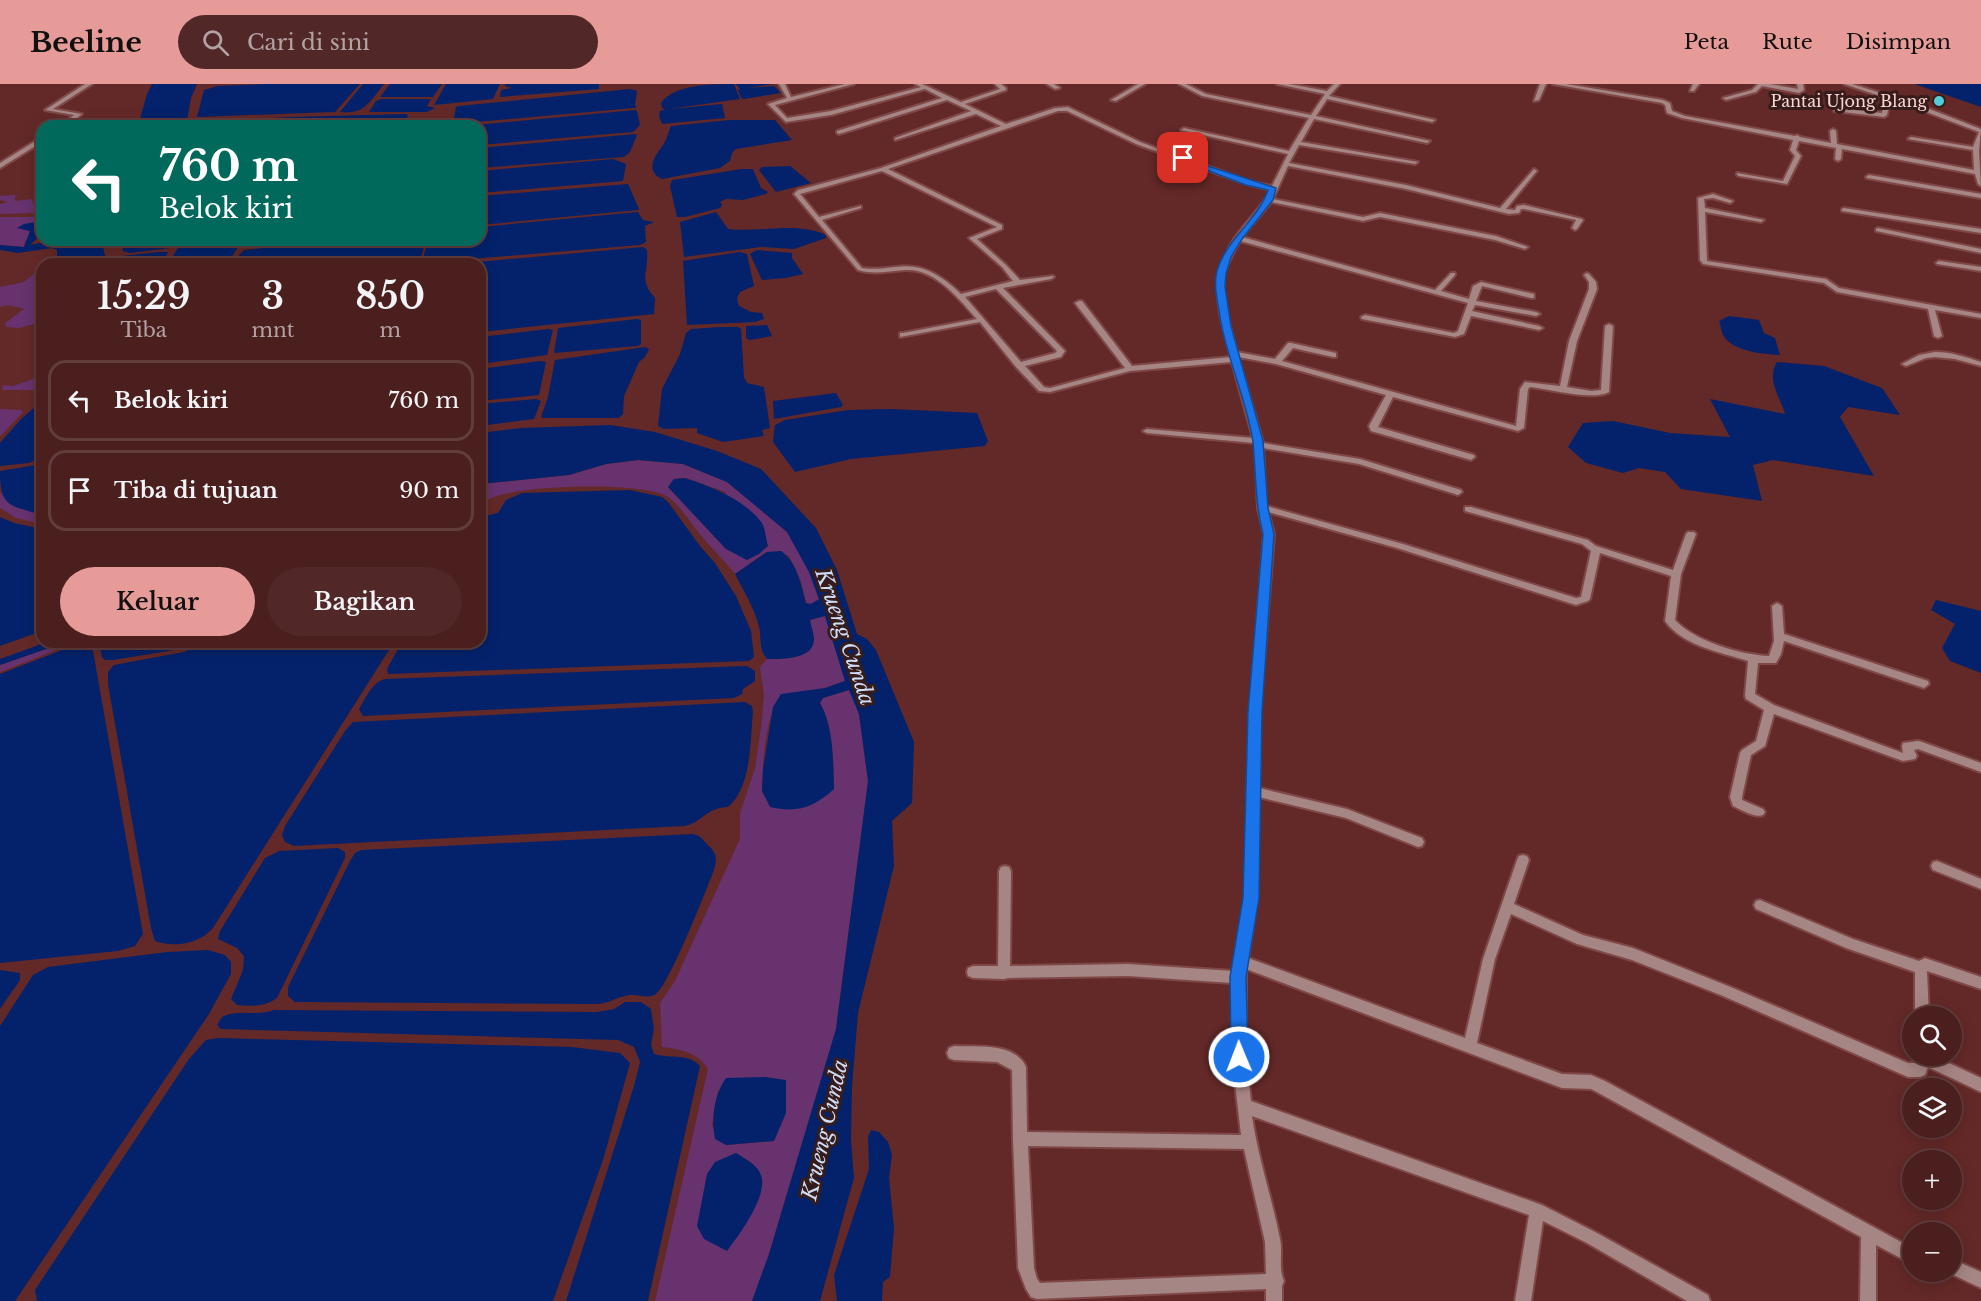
<!DOCTYPE html>
<html lang="id">
<head>
<meta charset="utf-8">
<style>
  :root { --surface:#4a1f1e; --page:#512727; --text:#f1f3f6; --muted:#b2a2a4; --line:#613d3c; --accent:#e69b98 }
  body { margin:0; font-family:"Libre Baskerville",serif; background:var(--page); color:var(--text); height:100vh; display:flex; flex-direction:column; font-size:22px; white-space:nowrap }
  * { box-sizing:border-box; margin:0 }
  p { font-size:20px; color:var(--muted) }
  .icon { flex:none; width:33px; height:33px; fill:none; stroke:currentColor; stroke-width:2; stroke-linecap:round; stroke-linejoin:round }
  .map { position:relative; flex:1; overflow:hidden }
  .sheet { position:absolute; left:36px; top:174px; width:450px; height:390px; display:flex; flex-direction:column; background:var(--surface); border-radius:18px; box-shadow:0 3px 15px #0003,0 0 0 2px var(--line) }
  .sheet>* { flex:none }
  .top-card { position:absolute; left:36px; top:36px; width:450px; height:126px; border-radius:18px; box-shadow:0 3px 15px #0003,0 0 0 2px var(--line); background:#00695c; color:#fff; overflow:hidden }
  .controls { position:absolute; left:1902px; top:922px; display:grid; gap:12px }
  .controls a { display:grid; place-items:center; width:60px; height:60px; border-radius:50%; background:var(--surface); box-shadow:0 3px 15px #0003,0 0 0 2px var(--line); font-size:30px }
  .pin { position:absolute; display:grid; place-items:center; width:51px; height:51px; color:#fff; margin:-26px; border-radius:12px; box-shadow:0 3px 9px #0006 }
  .me { position:absolute; width:66px; margin:-33px; rotate:359deg; stroke-linejoin:round; filter:drop-shadow(0 0 4px #0008) }
  .turn { display:flex; align-items:center; gap:21px; height:126px; padding:0 24px; font-size:27px }
  .turn .icon { width:78px; height:78px; stroke-width:2.5 }
  .turn b { display:block; font-size:42px; line-height:51px }
  .eta { display:flex; justify-content:space-evenly; align-items:center; height:102px; text-align:center }
  .eta b { font-size:36px; font-weight:600; line-height:42px }
  .cta { display:flex; gap:12px; margin-top:auto; padding:12px 24px }
  .cta a { flex:1; height:69px; border-radius:36px; background:var(--accent); color:#111; font-size:24px; font-weight:600; line-height:69px; text-align:center }
  .cta a+a { background:var(--page); color:var(--text) }
  ul { padding:0; list-style:none }
  li { display:flex; align-items:center; gap:18px; height:81px; margin:0 12px 9px; padding:0 12px; border:3px solid var(--line); border-radius:18px }
  li div { flex:1 }
  li b { display:block; font-size:22px }
  li em { font-style:normal }
  header { display:flex; align-items:center; gap:36px; box-sizing:border-box; height:84px; padding:0 30px; background:var(--accent); color:#111 }
  header strong { font-size:28px }
  nav { display:flex; gap:33px; margin-inline-start:auto; font-size:21px }
  .search { width:420px; height:54px; background:var(--page); display:flex; align-items:center; gap:15px; box-sizing:border-box; padding:0 21px; border-radius:33px; color:var(--muted); font-size:22px }
  .map>svg:first-child { display:block }
  .green { fill:#67326e; fill-rule:evenodd }
  .water { fill:#03226b }
  .lines { fill:none; stroke-linecap:round; stroke-linejoin:round }
  .minor-casing { stroke:#7f4847; stroke-width:4 }
  .minor { fill:#a58684; fill-rule:evenodd }
  .route { fill:#1a73e8; stroke:#114b97; stroke-width:1.5 }
  .poi-dot { fill:#52ccd6; stroke:#361c1b; stroke-width:2 }
  .labels { text-anchor:middle; dominant-baseline:central; stroke-width:6; stroke-linejoin:round; paint-order:stroke }
  .far-poi-label { font-size:16px; fill:#fdd7d4; stroke:#361c1b; text-anchor:end }
  .water-label { font-size:21px; font-style:italic; fill:#cfddf7; stroke:#361c1b }
</style>
</head>
<body>
<header>
<strong>Beeline</strong>
<div class="search"><svg class="icon" aria-label="search" viewBox="0 0 24 24"><circle cx="10" cy="10" r="6"/><path d="M15 15l6 6"/></svg>Cari di sini</div>
<nav><a>Peta</a><a>Rute</a><a>Disimpan</a></nav>
</header>
<div class="map">
<svg width="1981" height="1217" viewBox="0 0 1981 1217">
  <rect width="100%" height="100%" fill="#632928"/>
  <g class="green">
    <path d="M15,111H18L15,113V117L32,115L36,129L0,130V120L8,118L0,116V112Z"/>
    <path d="M0,133H42V137L18,144L30,147L31,151L25,157L24,163L0,161Z"/>
    <path d="M42,183V244L38,239L19,244L6,243L5,239L24,225L8,221L0,223V203L24,198Z"/>
    <path d="M42,292V306H2L3,301L13,302Z"/>
    <path d="M0,325L21,326L23,328L0,353Z"/>
    <path d="M638,376L683,380L727,398L788,448L809,488L819,516L811,520L806,519L801,498L789,472L766,468L735,490C725,477 714,467 704,455C692,442 683,424 668,413C647,397 491,399 480,422V400L569,391L606,380ZM685,394L726,408V465L668,403L674,395Z"/>
    <path d="M0,408L10,420L42,431V440L16,434L0,424Z"/>
    <path d="M825,532L845,597L825,604L781,611C764,636 763,677 762,707L834,705C833,677 834,644 820,619L823,614L849,606L859,630L868,697L836,945L769,1170L752,1217H655L708,985C699,969 680,965 662,963L660,919L675,897L740,755V729L755,684L761,644L764,611L760,583L767,575H784L814,557L809,536ZM718,1006L774,1057L726,1061L712,1042Z"/>
    <path d="M66,558H77L0,588V581Z"/>
  </g>
  <g class="water">
    <path d="M152,0H197L191,14L186,42H138L147,10Z"/>
    <path d="M268,0H360L335,28L197,33L204,6L218,2Z"/>
    <path d="M363,0H384C370,17 365,31 340,28Z"/>
    <path d="M390,0H442L433,13H380Z"/>
    <path d="M446,0H500L493,15L434,21Z"/>
    <path d="M505,0H599V5L500,13L501,6L512,4L505,2Z"/>
    <path d="M734,0L740,15L668,25L722,20L725,34L662,40L659,32L660,27L665,25L662,24L661,19C674,0 713,0 734,0Z"/>
    <path d="M736,0H773L747,4L774,2L781,9L744,15L741,14L738,6L740,5Z"/>
    <path d="M1915,0H1981V23L1920,2Z"/>
    <path d="M630,5L637,7L635,21L637,23L634,24L453,40L456,23L459,22Z"/>
    <path d="M382,15H431L427,22L435,24L427,28H369L376,17Z"/>
    <path d="M635,26L637,27L640,41L633,48L480,61V42H466Z"/>
    <path d="M406,30L408,32L403,42H196L199,38L291,33Z"/>
    <path d="M729,36H775L792,56L736,65L732,69L730,77L720,84L662,95C646,88 653,74 661,64C666,58 668,49 671,42Z"/>
    <path d="M635,50L637,51L630,68L624,73L480,84V64Z"/>
    <path d="M613,75L626,80L623,97L480,109V87Z"/>
    <path d="M790,82L811,99L776,108L759,86L762,83Z"/>
    <path d="M742,85H753L761,104L768,108L766,110L743,116L726,115L720,118L722,121L720,124L685,133H677L670,102L672,96Z"/>
    <path d="M628,100L639,125L638,126L480,141V112Z"/>
    <path d="M638,128L643,136L654,138L645,142L646,158L640,161L422,179L428,156H480V143Z"/>
    <path d="M716,128L728,145C760,149 795,137 826,151V154L794,165L761,163L684,173L680,138Z"/>
    <path d="M42,137V150L30,161L54,156H106L103,163L107,180H57V166L52,164L18,169L0,166V161L24,163L30,147L17,144L24,140Z"/>
    <path d="M122,156H177L170,164L130,169L123,167Z"/>
    <path d="M183,156H242L230,176L226,178L168,180Z"/>
    <path d="M340,156H426L419,180H231L244,166Z"/>
    <path d="M643,163L647,166C649,189 638,195 655,214L654,230L480,248V180H456Z"/>
    <path d="M757,166L792,169V174L803,190L786,194L762,196L750,170Z"/>
    <path d="M158,168H168L162,180H115L122,172Z"/>
    <path d="M739,168L747,170L754,202L740,208L737,214L739,222L751,228L762,229L764,235L755,238L687,241L683,177Z"/>
    <path d="M1729,232L1759,236L1764,249L1775,254L1780,271C1763,270 1733,268 1723,251C1721,247 1721,241 1719,237Z"/>
    <path d="M637,235L641,236V260L638,262L554,269L558,244Z"/>
    <path d="M767,241L772,252L750,256L746,254V242Z"/>
    <path d="M720,243H738L741,245L744,293L747,299L764,303L770,344L762,346L764,352L723,358L697,349V344L664,345L658,342L662,305L680,270L686,249L691,245Z"/>
    <path d="M548,245L553,246L547,271L480,280V253Z"/>
    <path d="M645,263L649,265L645,273L639,278L624,312L623,330L619,334H544L541,333L548,313L555,276Z"/>
    <path d="M540,277L546,278L539,311L480,317V285Z"/>
    <path d="M1777,278L1824,282L1882,304L1900,331L1848,323L1840,333L1874,392L1773,376L1753,381L1762,417L1681,405L1665,388L1639,384L1623,389L1586,379L1568,363L1583,339L1613,337L1670,349L1730,353L1710,315L1785,330C1780,313 1766,295 1777,278Z"/>
    <path d="M836,309L843,321L841,323L774,335L773,317Z"/>
    <path d="M536,315L541,317L534,335L480,342V320Z"/>
    <path d="M42,317V373L29,379L0,382V359L21,335Z"/>
    <path d="M891,325L977,329L988,357L985,362L851,375L795,388L773,358L775,341L785,336L848,326Z"/>
    <path d="M610,341L655,348L717,367L761,385L816,444L837,486L857,550L867,555L876,566L914,658L912,719L892,737L894,782L858,929L852,1003L851,1055L854,1094L820,1217H752L769,1170L836,945L868,697L859,630L849,606L823,614L820,619C834,644 833,677 834,705C813,724 797,729 770,723L762,707L763,685L773,623L781,610L825,604L845,597L825,532L810,536C811,542 814,550 814,556C813,576 781,575 767,575C758,565 762,555 759,543C755,525 743,506 735,490L767,468L781,467C797,478 801,500 806,519L811,520L819,515L809,488L787,448L727,398L683,380L638,376L606,380L569,391L480,400V349L521,344Z"/>
    <path d="M42,380V431C10,421 0,424 0,387Z"/>
    <path d="M685,394C712,403 744,415 762,439C765,444 766,455 768,462L759,470L747,476L726,465L668,403L674,395Z"/>
    <path d="M630,406L662,413L668,418L700,462L715,479L736,512L751,547L754,573L749,577L388,590L387,585L402,558H480V433L498,429L506,416L522,409Z"/>
    <path d="M0,433L14,439L42,445V547L0,562Z"/>
    <path d="M1936,516L1981,527V589L1950,577L1942,564L1955,540L1931,526Z"/>
    <path d="M47,558H66L0,581V575Z"/>
    <path d="M99,558H190L180,565L113,576H105L102,573Z"/>
    <path d="M198,558H394L213,844C199,860 175,864 155,857L151,844L108,600V588L114,581L184,568L193,564Z"/>
    <path d="M89,560L93,567L143,850L135,862L118,867L0,879V590L75,561Z"/>
    <path d="M747,582L755,587V597L743,605L742,610L734,614L363,632L359,625C366,614 372,598 385,595Z"/>
    <path d="M745,618L752,622L753,628C750,657 752,703 728,723C705,724 705,737 685,742L294,762L285,758L282,751L285,742L345,647L353,638Z"/>
    <path d="M693,750C700,752 701,753 705,758C716,769 718,771 714,786C706,807 670,898 657,909C649,916 639,910 630,911C619,912 610,919 599,920L295,918L288,912V903L350,777L355,769L361,766Z"/>
    <path d="M338,764L345,768V774L277,914C264,923 252,922 237,921L231,915L243,886L244,872L237,864L218,855L220,847L265,774L279,767Z"/>
    <path d="M208,866L225,871L231,878V890L209,930L15,1217H0V942L33,891L48,883L167,868Z"/>
    <path d="M0,886L20,889V896L0,925Z"/>
    <path d="M625,918H641L651,925L654,945L651,961L654,970C670,975 689,969 700,982L648,1217H566L634,1002L640,978L634,963L618,956L221,945L217,941L222,933C239,924 257,933 274,926L597,928L614,925Z"/>
    <path d="M218,954L572,963L620,969L630,979L603,1076L553,1217H37L35,1206L189,975L206,956Z"/>
    <path d="M765,993L786,996V1029L774,1057L726,1061L715,1055C711,1034 714,1011 726,994Z"/>
    <path d="M871,1046L879,1048L888,1058L892,1071L889,1094L894,1144L890,1193L883,1198L882,1217H837L834,1191L869,1085L868,1053Z"/>
    <path d="M736,1069C747,1076 760,1082 762,1095C765,1116 739,1151 727,1167L704,1155L697,1142L707,1090L715,1078Z"/>
  </g>
  <g class="lines">
    <defs>
      <g id="minor">
        <path d="M85,0H92L53,25L82,30L67,42H60L74,31L45,26Z"/>
        <path d="M779,0H785L791,13L845,0H854L775,21L787,34L831,27L921,3L915,0H922L961,18L1000,5L995,0H1001L1006,4V6L965,20L1006,40L1055,24L1068,23L1140,58L1251,98L1272,102L1288,70L1181,46L1184,44L1289,67L1309,34L1202,12L1179,0H1186L1206,10L1311,31L1325,10L1277,0H1289L1327,7L1334,0H1340L1329,12L1435,36L1432,38L1327,15L1316,32L1430,57L1427,59L1314,35L1301,58L1418,78L1415,80L1299,61L1289,79L1406,101L1500,124L1534,85L1537,87L1536,88L1506,125L1515,126L1517,122L1524,121L1582,135L1583,136L1577,145L1575,146L1572,144L1576,136L1524,125H1521L1519,129L1509,130L1406,105L1288,82L1273,115L1363,133L1380,129L1496,152L1528,163L1525,165L1495,156L1380,133L1363,137L1271,118L1242,153L1435,206L1451,189H1455V191L1441,207L1469,215L1473,202L1481,198L1534,210V214H1531L1482,202L1476,217L1536,228L1540,230L1536,232L1475,221L1472,227L1539,242L1543,244L1539,246L1471,232L1464,250L1455,253L1362,235L1361,233L1365,231L1454,249L1458,247L1468,219L1240,157C1234,167 1229,176 1225,187C1219,210 1231,246 1237,268L1275,275L1288,259H1291L1336,269V273H1333L1293,264L1282,277L1516,342L1520,305L1525,298L1560,302L1569,257L1589,205V198L1584,191L1587,189L1589,190L1596,198L1597,205L1577,257L1567,303L1591,307L1601,306L1605,242L1609,240L1613,242L1609,308C1594,317 1549,305 1530,303L1528,305L1524,344L1518,347L1393,313L1378,343L1474,371L1475,373L1471,376L1371,347L1369,342L1386,311L1276,280L1238,273L1263,359L1360,375L1461,406L1462,408L1458,411L1455,410L1359,380L1263,364L1266,422L1403,460L1576,514L1581,513L1591,467L1582,460L1465,427V423H1471L1588,456L1596,462L1673,486L1686,450L1688,448H1694L1696,450L1681,490L1675,536C1694,557 1741,571 1769,572L1774,557L1772,522L1777,519L1782,522L1784,550L1928,597L1929,600L1924,604L1784,557L1781,570L1776,579H1758L1755,610L1774,621L1903,669L1902,662L1903,659L1918,657L1922,658L1981,679V688L1918,665L1914,666L1917,672L1915,675L1903,677L1774,630L1765,662L1751,671L1742,713V716L1763,725L1765,728L1763,731C1754,734 1742,726 1733,722L1730,713L1740,669L1742,666L1756,657L1764,626L1746,615L1745,612L1748,577C1720,568 1683,562 1665,537L1671,492L1600,469L1590,515L1588,517L1576,521L1397,464L1268,428L1274,450L1260,628L1259,704L1347,725L1422,754L1424,758L1422,762L1418,763L1346,734L1259,713L1257,814L1248,874L1465,954L1483,875L1517,776L1519,772L1523,771L1527,772L1529,776L1514,820L1583,851L1633,864L1733,904L1908,979H1916L1918,972H1934L1981,994V1008L1928,983L1925,991L1920,993H1908L1723,912L1632,876L1577,860L1511,830L1495,875L1477,959L1562,990L1591,991L1605,997L1912,1164V1180L1876,1161V1217H1860L1861,1153L1595,1007L1591,1005L1562,1004L1246,885V973L1251,1017L1542,1121L1597,1149L1708,1211L1710,1217H1687L1587,1159L1543,1137L1531,1217H1515L1529,1131L1252,1032C1258,1074 1272,1114 1280,1155C1283,1169 1278,1184 1284,1197L1282,1202V1217H1266V1205L1037,1215L1031,1213L1026,1205L1018,1184L1013,1055L1012,986L997,978L954,976L949,974L947,969L949,964L954,962C976,963 1015,958 1026,983L1027,1048L1241,1051L1232,973V899L1128,892L1008,894L1004,895L973,894L968,892L967,888L968,884L973,882H998L999,787L1001,783L1005,782L1009,783L1011,787L1010,882L1128,880L1233,887L1245,814L1250,628L1264,450L1258,424L1255,361L1254,359L1147,349L1143,347L1147,345L1253,354L1232,278L1130,287L1050,308L1039,307L1016,283L980,238L900,253V249H903L977,235C958,214 935,184 905,186C888,187 874,191 858,186L794,110L798,106L881,84L1001,42L976,30L895,56V54L971,27L947,16L839,50L837,49V47L942,14L925,5L831,31L786,38L768,20L787,14ZM1058,27H1067L1136,60L1247,100L1271,106C1262,124 1246,137 1235,154C1207,195 1219,228 1231,273L1132,282L1082,217H1079L1075,219L1125,284L1050,304L1044,303L1025,282L1061,273L1065,267L1003,204L1051,195L1054,193L1053,192L1020,196L1006,181L977,155L1002,145V141L888,85ZM882,87L997,143L969,154L1002,183L1013,197L961,210C942,192 923,179 896,183C885,184 874,186 862,184L822,136L861,124V122L819,133L800,110ZM996,205L1057,267L1055,269L1021,278L965,213ZM1028,1062L1244,1065L1265,1158L1266,1190L1040,1199L1037,1195L1034,1184Z"/>
        <path d="M1047,0H1054L1060,4L1055,5Z"/>
        <path d="M1138,0H1145L1116,17L1111,16Z"/>
        <path d="M1540,0H1546L1539,16L1534,17Z"/>
        <path d="M1553,0H1566L1663,16L1670,19L1672,27L1685,32L1795,52L1797,51L1800,53L1831,59L1830,47L1833,45L1836,47L1837,60L1974,86L1973,66L1908,55L1911,53L1973,63L1979,48L1900,18L1889,21L1887,31L1884,33L1834,27V25L1836,24L1882,29L1884,19L1895,17L1844,0H1852L1919,21L1981,45L1979,68L1981,102L1978,100L1975,90L1842,65L1841,75L1838,77L1835,75L1836,64L1799,57L1796,66L1801,72L1787,100L1739,92L1737,91V89L1783,97L1795,72L1790,66L1793,56L1682,34L1667,29L1665,21L1662,19Z"/>
        <path d="M1693,0H1699L1694,7H1690Z"/>
        <path d="M1758,0H1770L1798,5L1797,0H1803L1804,6L1799,9L1762,2L1756,8L1726,16L1723,14L1752,6Z"/>
        <path d="M42,53V58L0,84V79Z"/>
        <path d="M1869,91L1981,110V114L1867,94L1866,93Z"/>
        <path d="M1713,110L1733,117L1730,119L1713,114L1704,115L1705,124L1764,136L1761,138L1705,128L1707,177L1826,195L1839,204L1981,230V234L1935,226L1942,252L1938,254L1934,252L1928,225L1837,208L1824,199L1703,180L1700,176L1698,114Z"/>
        <path d="M1844,124L1981,145V149L1842,127V125Z"/>
        <path d="M1878,144L1981,165V169L1876,147V145Z"/>
        <path d="M1939,177L1981,183V187L1937,180L1936,179Z"/>
        <path d="M1935,268C1951,268 1966,273 1981,278V282L1955,275L1935,273L1926,274L1906,282L1902,280L1919,271Z"/>
        <path d="M1937,777L1981,795V805L1933,786L1931,782L1933,778Z"/>
        <path d="M1760,816L1853,855L1919,877L1925,874L1981,893V905L1927,887L1929,933H1915V888L1846,864L1756,825L1754,821L1756,817Z"/>
        <path d="M1952,1175L1981,1188V1204L1947,1188H1952Z"/>
      </g>
    </defs>
    <use href="#minor" class="minor-casing"/>
    <use href="#minor" class="minor"/>
  </g>
  <path class="route" d="M1180,73L1276,104L1273,116L1242,155L1231,173L1226,190L1225,203L1231,242L1263,357L1268,424L1274,450L1262,628L1259,814L1246,893L1248,973L1246,979L1239,982L1233,979L1231,973L1230,893L1243,814L1248,628L1263,450C1255,419 1256,389 1253,358C1247,316 1227,276 1220,233C1218,219 1213,202 1217,187C1226,155 1258,136 1268,106L1246,101L1180,76Z"/>
  <circle class="poi-dot" cx="1939" cy="17" r="6"/>
  <g class="labels">
    <g class="far-poi-label">
      <text x="1927" y="17">Pantai Ujong Blang</text>
    </g>
    <g class="water-label">
      <text transform="translate(845 553) rotate(71)">Krueng Cunda</text>
      <text transform="translate(825 1046) rotate(-77)">Krueng Cunda</text>
    </g>
  </g>
</svg>
<div class="controls">
<a><svg class="icon" aria-label="search" viewBox="0 0 24 24"><circle cx="10" cy="10" r="6"/><path d="M15 15l6 6"/></svg></a>
<a><svg class="icon" aria-label="layers" viewBox="0 0 24 24"><path d="M12 4l9 5-9 5-9-5zM3 14l9 5 9-5"/></svg></a>
<a>+</a>
<a>−</a>
</div>
<div class="pin" style="left:1183px;top:74px;background:#d93025"><svg class="icon" aria-label="arrive" viewBox="0 0 24 24"><path d="M6 21V4h12l-3 4 3 4H6"/></svg></div>
<svg class="me" style="left:1239px;top:973px" viewBox="-20 -20 40 40"><circle r="17" fill="#1a73e8" stroke="#fff" stroke-width="3"/><path d="M0-11L8 9 0 5-8 9z" fill="#fff"/></svg>
<div class="top-card">
<div class="turn"><svg class="icon" aria-label="left" viewBox="0 0 24 24"><path d="M17 20v-9H6M10 6l-5 5 5 5"/></svg><div><b>760 m</b>Belok kiri</div></div>
</div>
<section class="sheet">
<div class="eta">
<div><b>15:29</b><p>Tiba</p></div>
<div><b>3</b><p>mnt</p></div>
<div><b>850</b><p>m</p></div>
</div>
<ul>
<li><svg class="icon" aria-label="left" viewBox="0 0 24 24"><path d="M17 20v-9H6M10 6l-5 5 5 5"/></svg><div><b>Belok kiri</b></div><em>760 m</em></li>
<li><svg class="icon" aria-label="arrive" viewBox="0 0 24 24"><path d="M6 21V4h12l-3 4 3 4H6"/></svg><div><b>Tiba di tujuan</b></div><em>90 m</em></li>
</ul>
<div class="cta"><a>Keluar</a><a>Bagikan</a></div>
</section>
</div>
</body>
</html>
